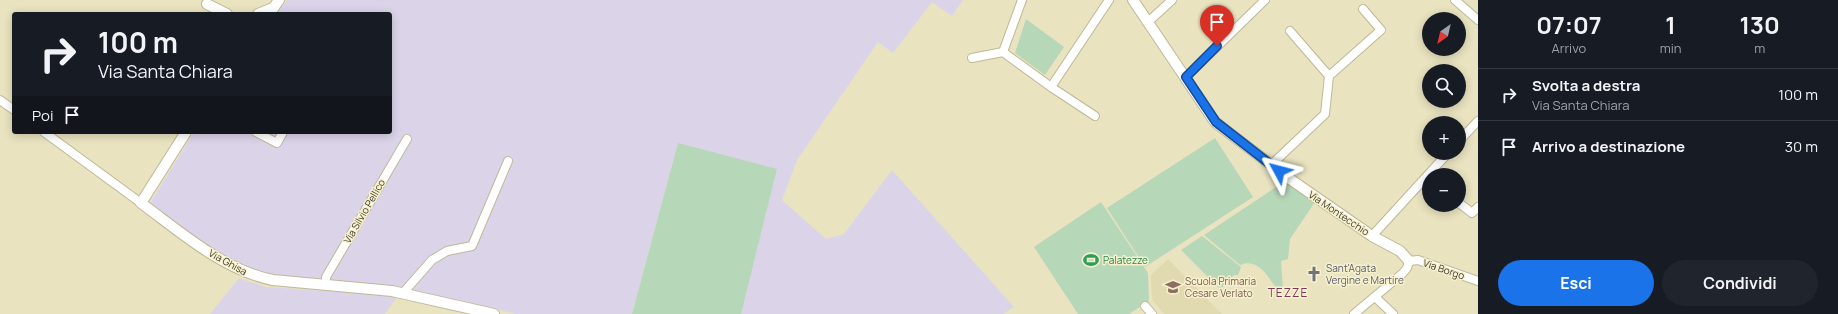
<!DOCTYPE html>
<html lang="it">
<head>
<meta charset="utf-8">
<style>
  :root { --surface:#171b24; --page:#20242c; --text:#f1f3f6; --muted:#9ea1a6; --line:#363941; --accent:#1a73e8 }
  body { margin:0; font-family:Manrope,sans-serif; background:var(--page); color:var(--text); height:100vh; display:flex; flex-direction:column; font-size:15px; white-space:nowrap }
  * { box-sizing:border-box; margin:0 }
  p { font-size:13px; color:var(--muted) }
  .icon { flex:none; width:22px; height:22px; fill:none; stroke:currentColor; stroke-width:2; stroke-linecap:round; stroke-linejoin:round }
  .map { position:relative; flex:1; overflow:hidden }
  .drawer { display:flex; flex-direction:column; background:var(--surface); width:360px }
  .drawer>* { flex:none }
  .guide { position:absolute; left:12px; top:12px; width:380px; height:122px; border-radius:4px; box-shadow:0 2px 10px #0003; background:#171b24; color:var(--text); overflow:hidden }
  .needle { width:26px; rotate:214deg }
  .controls { position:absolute; left:1422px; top:12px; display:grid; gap:8px }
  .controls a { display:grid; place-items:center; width:44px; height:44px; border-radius:50%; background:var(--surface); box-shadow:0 2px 10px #0003; font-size:20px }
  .pin { position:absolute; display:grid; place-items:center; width:34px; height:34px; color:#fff; margin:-41px -17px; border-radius:50% 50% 50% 0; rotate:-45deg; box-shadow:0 0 4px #0007 }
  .pin .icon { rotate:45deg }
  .me { position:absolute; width:44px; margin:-22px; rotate:308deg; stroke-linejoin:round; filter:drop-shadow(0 0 3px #0008) }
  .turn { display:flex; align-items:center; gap:14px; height:84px; padding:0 20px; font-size:18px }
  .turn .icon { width:52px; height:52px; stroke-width:2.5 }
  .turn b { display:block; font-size:28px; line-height:34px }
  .then { display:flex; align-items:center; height:38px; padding:0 20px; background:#0003; gap:8px; font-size:15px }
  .eta { display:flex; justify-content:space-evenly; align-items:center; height:68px; text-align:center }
  .eta b { font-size:24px; font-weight:700; line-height:28px }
  .button { display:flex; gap:8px; margin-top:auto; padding:8px 20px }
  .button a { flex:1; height:46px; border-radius:24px; background:var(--accent); color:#fff; font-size:16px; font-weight:700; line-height:46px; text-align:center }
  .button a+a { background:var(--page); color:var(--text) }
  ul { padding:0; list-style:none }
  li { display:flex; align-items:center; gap:12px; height:52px; padding:0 20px; border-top:1px solid var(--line) }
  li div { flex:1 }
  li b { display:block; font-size:15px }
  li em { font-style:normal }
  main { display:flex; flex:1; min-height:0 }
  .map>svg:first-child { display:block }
  .industrial { fill:#dbd4e9 }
  .built { fill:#e1d9af }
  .green { fill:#b7d7b9 }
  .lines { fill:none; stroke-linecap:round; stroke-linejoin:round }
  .minor-casing { stroke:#bfb897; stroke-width:10 }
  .tertiary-casing { stroke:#bfb897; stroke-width:12 }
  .minor { stroke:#fff; stroke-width:8 }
  .tertiary { stroke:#fff; stroke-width:10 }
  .route-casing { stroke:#114b97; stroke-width:10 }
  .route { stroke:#1a73e8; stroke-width:7 }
  .labels { text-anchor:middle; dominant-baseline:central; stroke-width:3; stroke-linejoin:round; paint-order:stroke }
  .street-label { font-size:10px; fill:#3f3c2e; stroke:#f7f0cd }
  .leisure-label { font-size:10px; fill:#27864d; stroke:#f7f0cd; text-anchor:start }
  .worship-label { font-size:10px; fill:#5b616d; stroke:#f7f0cd; text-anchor:start }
  .education-label { font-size:10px; fill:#785e54; stroke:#f7f0cd; text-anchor:start }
  .quarter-label { font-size:12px; letter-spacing:1px; fill:#7c3a59; stroke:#f7f0cd }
</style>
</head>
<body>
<main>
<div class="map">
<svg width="1478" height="314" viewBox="0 0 1478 314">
  <rect width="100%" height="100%" fill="#e9e3c0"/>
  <g class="industrial">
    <path d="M287,0H963L952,16L932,2L893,53L878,42L797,160L782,200L826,239L844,234L892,170L1014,307L1003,314H740L678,143L632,314H516L461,301L401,290L290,279L251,271L211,248L150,203L194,132H390V14H276Z"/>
    <path d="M239,278L266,287L374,294L397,297L385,314H210Z"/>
  </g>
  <path class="built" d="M1168,259L1209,301L1222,314H1164L1152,299L1151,275Z"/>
  <g class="green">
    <path d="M1026,19L1064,47L1045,75L1015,53Z"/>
    <path d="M1215,138L1253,197L1145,267L1107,208Z"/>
    <path d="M678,143L777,169L741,314H632Z"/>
    <path d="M1285,181L1315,202L1290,239L1288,259L1281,261L1283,289H1277C1268,277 1258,257 1240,265L1204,235Z"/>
    <path d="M1101,202L1148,273L1149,301L1129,314H1078L1034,247Z"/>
    <path d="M1202,236L1241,267L1238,275H1234L1220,289L1181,250Z"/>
  </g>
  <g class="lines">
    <defs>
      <g id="minor">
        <path d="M1455,0L1478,20"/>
        <path d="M1148,22L1172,0"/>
        <path d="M1290,31L1329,76"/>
        <path d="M1003,52L1022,0"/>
        <path d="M972,58L1003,52L1051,87"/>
        <path d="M1186,77L1265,0"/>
        <path d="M0,100L14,110"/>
        <path d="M1095,116L1051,87L1109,0"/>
        <path d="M44,132L141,203"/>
        <path d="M256,132L277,143L283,132"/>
        <path d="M1459,141L1478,121"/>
        <path d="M1271,165L1325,114L1329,76L1381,30L1363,9"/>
        <path d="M1459,203L1472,213L1478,207"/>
        <path d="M1372,236L1448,153"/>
        <path d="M326,285V277L407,139"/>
        <path d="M403,293L432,260L447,251L472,246L508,161"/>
        <path d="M1375,297L1393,314"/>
        <path d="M1145,306L1152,314"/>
        <path d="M1354,314L1403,273L1407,268L1409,261L1418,260L1478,281"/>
      </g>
      <g id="tertiary">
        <path d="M1133,0L1215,122L1287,177L1372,236L1400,251L1409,261"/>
        <path d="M207,4L227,14"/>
        <path d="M258,14L273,8"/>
        <path d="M269,14L279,0"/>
        <path d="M186,132L141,203C182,233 223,270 273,280L392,291L494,314"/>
      </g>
    </defs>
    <use href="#minor" class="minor-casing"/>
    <use href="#tertiary" class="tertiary-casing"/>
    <use href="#minor" class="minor"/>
    <use href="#tertiary" class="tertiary"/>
  </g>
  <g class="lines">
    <defs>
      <path id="route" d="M1217,46L1186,77L1216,122L1279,171"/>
    </defs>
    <use href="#route" class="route-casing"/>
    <use href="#route" class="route"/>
  </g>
  <defs>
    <symbol id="stadium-bare" viewBox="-9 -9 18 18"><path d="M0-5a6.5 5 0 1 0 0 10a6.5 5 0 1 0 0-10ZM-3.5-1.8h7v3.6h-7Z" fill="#2e9e5b" stroke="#f7f0cd" stroke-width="2.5" paint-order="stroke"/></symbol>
    <symbol id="church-bare" viewBox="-9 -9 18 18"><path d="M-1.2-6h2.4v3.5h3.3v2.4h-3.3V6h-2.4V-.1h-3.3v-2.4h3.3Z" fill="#6b7280" stroke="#f7f0cd" stroke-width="2.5" paint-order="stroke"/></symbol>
    <symbol id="school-bare" viewBox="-9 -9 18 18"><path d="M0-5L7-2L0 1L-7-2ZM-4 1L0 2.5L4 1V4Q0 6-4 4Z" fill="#8d6e63" stroke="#f7f0cd" stroke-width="2.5" paint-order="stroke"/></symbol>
  </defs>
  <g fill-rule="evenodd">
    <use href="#stadium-bare" x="1080" y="249" width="22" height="22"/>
    <use href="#church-bare" x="1303" y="263" width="22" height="22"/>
    <use href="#school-bare" x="1162" y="276" width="22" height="22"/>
  </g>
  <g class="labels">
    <g class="street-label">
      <text transform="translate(364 211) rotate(-60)">Via Silvio Pellico</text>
      <text transform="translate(1339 213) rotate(34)">Via Montecchio</text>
      <text transform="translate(228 262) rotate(29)">Via Ghisa</text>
      <text transform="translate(1444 269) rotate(19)">Via Borgo</text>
    </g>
    <g class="leisure-label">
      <text x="1103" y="260">Palatezze</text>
    </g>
    <g class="worship-label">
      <text x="1326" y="268">Sant'Agata<tspan x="1326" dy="12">Vergine e Martire</tspan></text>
    </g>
    <g class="education-label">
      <text x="1185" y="281">Scuola Primaria<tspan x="1185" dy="12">Cesare Verlato</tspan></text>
    </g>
    <g class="quarter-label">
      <text x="1288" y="292">TEZZE</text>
    </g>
  </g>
</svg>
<div class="controls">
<a><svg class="needle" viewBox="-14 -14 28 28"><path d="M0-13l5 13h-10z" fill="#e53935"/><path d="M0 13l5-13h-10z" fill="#9ea1a6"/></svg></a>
<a><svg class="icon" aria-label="search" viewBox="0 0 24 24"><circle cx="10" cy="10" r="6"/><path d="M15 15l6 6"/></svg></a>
<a>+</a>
<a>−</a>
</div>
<div class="pin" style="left:1217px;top:46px;background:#d93025"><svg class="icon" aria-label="arrive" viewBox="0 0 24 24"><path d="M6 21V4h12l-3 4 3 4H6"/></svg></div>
<svg class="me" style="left:1279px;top:171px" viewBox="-20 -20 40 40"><path d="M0-17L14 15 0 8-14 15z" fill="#1a73e8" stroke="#fff" stroke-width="4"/></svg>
<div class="guide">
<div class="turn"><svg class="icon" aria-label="right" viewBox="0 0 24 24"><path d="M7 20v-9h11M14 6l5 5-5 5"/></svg><div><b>100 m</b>Via Santa Chiara</div></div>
<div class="then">Poi<svg class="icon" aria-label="arrive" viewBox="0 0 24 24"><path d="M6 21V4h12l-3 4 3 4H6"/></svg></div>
</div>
</div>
<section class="drawer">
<div class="eta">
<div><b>07:07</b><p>Arrivo</p></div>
<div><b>1</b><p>min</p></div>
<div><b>130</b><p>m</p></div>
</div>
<ul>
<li><svg class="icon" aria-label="right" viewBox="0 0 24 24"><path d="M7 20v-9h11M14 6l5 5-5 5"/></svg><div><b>Svolta a destra</b><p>Via Santa Chiara</p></div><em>100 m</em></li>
<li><svg class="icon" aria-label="arrive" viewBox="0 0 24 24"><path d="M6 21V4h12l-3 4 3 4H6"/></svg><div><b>Arrivo a destinazione</b></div><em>30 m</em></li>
</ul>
<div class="button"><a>Esci</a><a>Condividi</a></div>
</section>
</main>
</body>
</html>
